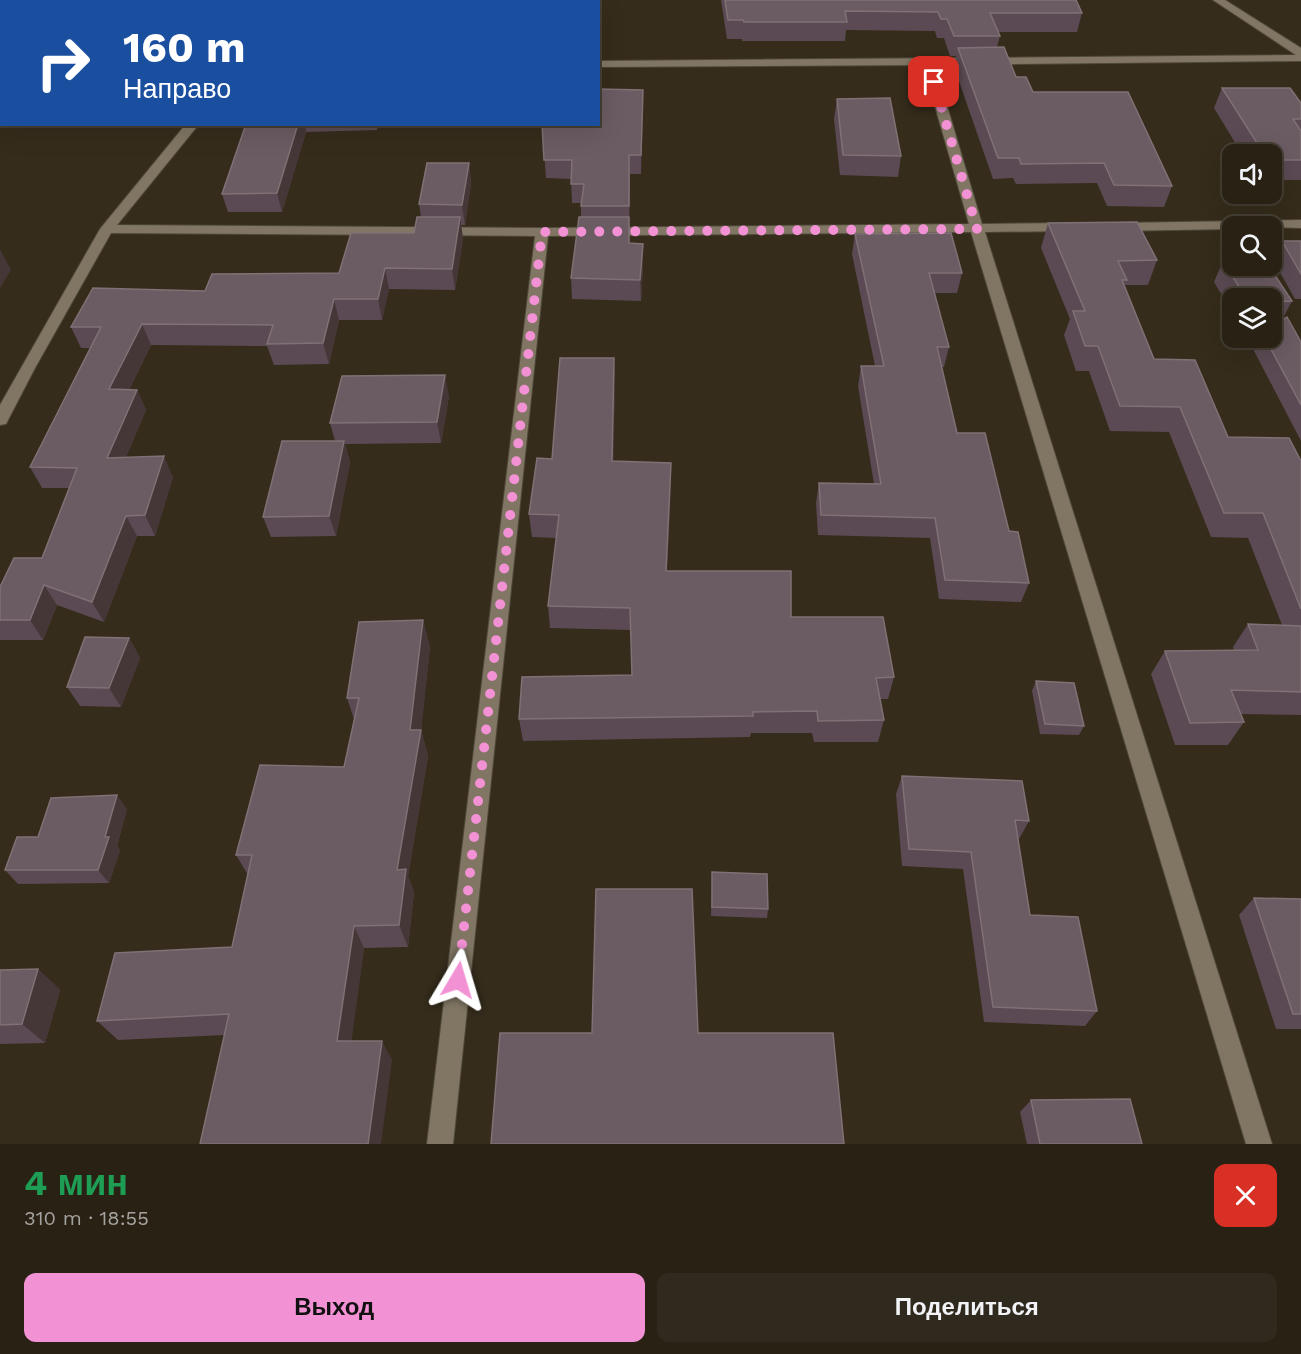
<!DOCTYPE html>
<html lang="ru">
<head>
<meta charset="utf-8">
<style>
  :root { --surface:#282114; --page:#30291d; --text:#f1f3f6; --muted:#a5a3a0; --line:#443e34; --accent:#f391d5 }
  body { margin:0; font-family:"Work Sans",sans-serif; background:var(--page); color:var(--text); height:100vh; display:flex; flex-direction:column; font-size:22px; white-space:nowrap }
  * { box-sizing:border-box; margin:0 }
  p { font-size:20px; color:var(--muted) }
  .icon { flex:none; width:33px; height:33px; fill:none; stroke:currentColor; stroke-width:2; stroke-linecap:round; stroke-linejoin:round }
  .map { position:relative; height:1144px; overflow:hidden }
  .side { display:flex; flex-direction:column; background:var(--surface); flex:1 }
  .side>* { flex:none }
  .guide { position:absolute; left:0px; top:0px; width:600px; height:126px; box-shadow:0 6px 24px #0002,0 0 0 2px var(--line); background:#1a4fa0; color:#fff; overflow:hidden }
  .tools { position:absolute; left:1222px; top:144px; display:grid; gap:12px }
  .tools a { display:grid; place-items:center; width:60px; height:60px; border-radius:12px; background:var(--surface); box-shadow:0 6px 24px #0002,0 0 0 2px var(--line); font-size:30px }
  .pin { position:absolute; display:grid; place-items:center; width:51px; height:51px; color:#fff; margin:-26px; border-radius:12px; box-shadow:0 3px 9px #0006 }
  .me { position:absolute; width:66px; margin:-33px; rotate:7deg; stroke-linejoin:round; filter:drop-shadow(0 0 4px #0008) }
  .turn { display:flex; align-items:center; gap:21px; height:126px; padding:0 24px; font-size:27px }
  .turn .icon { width:78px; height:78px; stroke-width:2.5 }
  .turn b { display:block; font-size:42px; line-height:51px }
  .round { display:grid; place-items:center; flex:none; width:63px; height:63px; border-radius:12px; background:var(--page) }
  .overview { display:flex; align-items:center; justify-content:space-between; height:102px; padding:0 24px }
  h1 { font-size:36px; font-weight:700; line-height:45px; color:#1e9e55 }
  .cta { display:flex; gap:12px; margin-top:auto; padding:12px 24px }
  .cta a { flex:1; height:69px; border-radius:12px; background:var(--accent); color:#111; font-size:24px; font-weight:700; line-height:69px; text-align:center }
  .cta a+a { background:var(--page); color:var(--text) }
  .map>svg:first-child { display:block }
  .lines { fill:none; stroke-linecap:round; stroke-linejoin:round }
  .river { fill:#3e666c; fill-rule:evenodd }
  .minor-casing { stroke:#4e4839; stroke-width:2 }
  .minor { fill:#807663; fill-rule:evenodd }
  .wall { fill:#5b4a53 }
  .shaded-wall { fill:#453737 }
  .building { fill:#6b5b62; stroke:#7f7175; stroke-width:1.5 }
  .route { stroke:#f391d5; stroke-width:10; stroke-dasharray:0 18 }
</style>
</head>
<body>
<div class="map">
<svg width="1301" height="1144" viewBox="0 0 1301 1144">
  <rect width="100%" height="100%" fill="#352c1b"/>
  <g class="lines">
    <path class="river" d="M0,0L20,2H2L0,22Z"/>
    <defs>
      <g id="minor">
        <path d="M288,0H298L287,2Z"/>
        <path d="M1213,0H1225L1301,48V61L935,65L982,224L1071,223L1078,227L1071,231L985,232L1272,1144H1246L971,232L548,236L453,1144H427L535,236L111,233L35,368L8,420L6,424L0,425V405L100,229L186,124H199L117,225L542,228L969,224L923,65L598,67V61L1296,55Z"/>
        <path d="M1301,220V228L1233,226V229L1117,231L1110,227L1117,223Z"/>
      </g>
    </defs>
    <use href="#minor" class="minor-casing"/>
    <use href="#minor" class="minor"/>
  </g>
  <g class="wall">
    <path d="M721,0H1076L1082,13L1077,32H998L1000,36L997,47L1016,77L1033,92L1172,186L1164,207L1107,206L1097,183L1016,184L1013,178L993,179L954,67L956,56H950L944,38H937L935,31L846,30L845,41H742V39H727Z"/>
    <path d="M1222,88L1301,103V180H1272V154H1242L1214,108Z"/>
    <path d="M643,90L641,174H630L629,243L643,244V264L641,301L572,299L571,278L581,217V203H572L571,179L546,178L542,124Z"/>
    <path d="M837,99L901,156L898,177L840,175L834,119Z"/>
    <path d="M246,124H378L377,130L306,132L282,212H228L222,194Z"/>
    <path d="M469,163L471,183L465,225H461L463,238L455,290L389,289L382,320H339L329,364L274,365L267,346L151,345L129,390H137L146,410L126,457L173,477L155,536H137L104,622L57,605L43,640H0V587L42,558L69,488H42L30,467L90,348H81L71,327L205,291L339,273L414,233L421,217L419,204Z"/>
    <path d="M1048,223L1157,260L1148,285H1125V287L1154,359L1228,437L1301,461V715L1240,714L1244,722L1228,745H1175L1151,674L1165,651L1234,650L1233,647L1248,624L1282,625L1248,538L1211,537L1169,432L1110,431L1089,371H1076L1064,335L1070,319L1041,248Z"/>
    <path d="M855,234L962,273L957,293H934L949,347L944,367H941L957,433L1009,531L1029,583L1021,602L939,599L930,538L818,535L816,503L819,483L874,484L858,386L861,366H875L852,254Z"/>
    <path d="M1282,241H1301V299H1295L1273,260Z"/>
    <path d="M1223,261L1292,301L1282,320L1301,342V441L1253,349L1258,338H1272L1278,322H1272V298H1233V314L1214,282Z"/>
    <path d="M614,358L615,381L613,461L671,463L667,571L791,617L894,677L888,699H880L884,720L878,742H814L812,733H751L750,737L523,741L519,719L632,675L631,630L550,628L548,606L556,538L532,537L529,514L552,459Z"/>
    <path d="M449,396L441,443L345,444L350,462L336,536L271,537L263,517L335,441L330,423Z"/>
    <path d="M423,620L430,647L421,730L428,756L408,876L414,892L408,947L364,948L351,1041L392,1060L225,1035L118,1040L97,1021L232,947L248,875L236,855L344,767L354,719L347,698Z"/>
    <path d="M129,638L140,658L121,707L80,706L67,687Z"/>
    <path d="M1036,681L1084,726L1079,735L1040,734L1032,691Z"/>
    <path d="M902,776L1029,821L1019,839H1018L1030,915L1097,1011L1085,1026L984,1022L963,869L902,866L896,794Z"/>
    <path d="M127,809L117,846L120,850L109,883L18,884L5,870L38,837Z"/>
    <path d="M712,872L768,909L767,918L711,916Z"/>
    <path d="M1254,898L1301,899V1029H1276L1239,915Z"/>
    <path d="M38,969L60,990L45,1043L0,1044V970Z"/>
    <path d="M1031,1100L1142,1144H1027L1020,1112Z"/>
  </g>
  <g class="shaded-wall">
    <path d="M643,90V108L641,174V155Z"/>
    <path d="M298,124H305L306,132L282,212L277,193Z"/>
    <path d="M469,163L471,183L465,225L462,205Z"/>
    <path d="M460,217L463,238L455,290L452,269Z"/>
    <path d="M643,244V264L641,301L640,280Z"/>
    <path d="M0,249L11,270L0,288Z"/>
    <path d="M385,268L389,289L382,320L378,299Z"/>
    <path d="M334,299L339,320L329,364L323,343Z"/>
    <path d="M142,324L151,345L119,410L109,389Z"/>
    <path d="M614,358L615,381L613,484L612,461Z"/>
    <path d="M445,375L449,396L441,443L437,422Z"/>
    <path d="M137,390L146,410L117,478L107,458Z"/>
    <path d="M344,441L350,462L336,536L329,516Z"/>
    <path d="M164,456L173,477L155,536L145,515Z"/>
    <path d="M671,463V486L666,594V571Z"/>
    <path d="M126,516L137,536L104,622L92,602Z"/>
    <path d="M44,585L57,605L43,640L30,620Z"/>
    <path d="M423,620L430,647L421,730L428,756L408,876L414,892L408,947L399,925L397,870L410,730Z"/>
    <path d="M129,638L140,658L121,707L109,688Z"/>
    <path d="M117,795L127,809L117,846L120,850L109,883L98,870L105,837Z"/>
    <path d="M354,926L364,948L349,1060L337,1041Z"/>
    <path d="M38,969L60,990L45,1043L22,1024Z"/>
    <path d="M382,1041L392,1060L381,1144H368Z"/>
  </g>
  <g class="building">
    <path d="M418,0H484V2H417Z"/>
    <path d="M725,0H1076L1082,13H990L1000,36H954L947,19H941L938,12L845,11L847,22H744L743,20H728Z"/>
    <path d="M1004,47L1016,77H1026L1033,92H1128L1172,186L1114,185L1104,163L1021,164L1019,158H998L958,48Z"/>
    <path d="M1222,88H1290L1301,103V119H1293L1301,131V160H1272V154H1264Z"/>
    <path d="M598,89L643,90L641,155H629V206H581L584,184H571L572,160H544L542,124H598Z"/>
    <path d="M890,98L901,156L843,155L837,99Z"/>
    <path d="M246,124H298L277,193L222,194Z"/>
    <path d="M427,163H469L462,205L419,204Z"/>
    <path d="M417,217H460L452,269L385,268L378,299H334L323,343L267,344L273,325L142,324L109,389L137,390L107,458L164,456L145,515L126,516L92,602L44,585L30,620H0V587L14,558H42L77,468L30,467L101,327H71L93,288L205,291L212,274L339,273L351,233H414Z"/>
    <path d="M579,217H629V243L643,244L640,280L571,278Z"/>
    <path d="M1137,222L1157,260L1118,261L1127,280H1122L1154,359L1195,360L1228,437L1289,438L1301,461V609L1263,513H1224L1180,407L1120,406L1098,346H1085L1073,311H1085L1048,223Z"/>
    <path d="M951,233L962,273H929L949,347H937L957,433H985L1009,531L1018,532L1029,583L945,580L935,518L821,515L819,483L881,484L861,366H884L855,234Z"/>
    <path d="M1282,241H1301V274Z"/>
    <path d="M1223,261H1233V266H1269L1292,301L1272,302V298H1246Z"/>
    <path d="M1287,317L1301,342V405L1265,338H1272V326Z"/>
    <path d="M560,358H614L612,461L671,463L666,571H791V617H883L894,677L876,678L884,720L818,721L817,711L753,712V716L519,719L522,677L632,675L630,608L548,606L559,515L529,514L537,458L552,459Z"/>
    <path d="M445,375L437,422L330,423L342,376Z"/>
    <path d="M282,441H344L329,516L263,517Z"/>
    <path d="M423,620L410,730H421L397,870L406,869L399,925L354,926L337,1041H382L368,1144H200L229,1014L97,1021L115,953L232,947L252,855H236L260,765L344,767L359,698H347L359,622Z"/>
    <path d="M1248,624L1301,626V692L1231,690L1244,722L1190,723L1165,651L1258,650Z"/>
    <path d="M85,637L129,638L109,688L67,687Z"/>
    <path d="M1036,681L1074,683L1084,726L1045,724Z"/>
    <path d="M902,776L1022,781L1029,821L1015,820L1030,915L1078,917L1097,1011L993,1007L971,852L909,849Z"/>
    <path d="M117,795L105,837H109L98,870H5L17,837H38L51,798Z"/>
    <path d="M712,872L767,874L768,909L712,907Z"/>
    <path d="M596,889H692L698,1033H833L844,1144H491L500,1033H592Z"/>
    <path d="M1254,898L1301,899V1014H1293Z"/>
    <path d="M38,969L22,1024L0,1025V970Z"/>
    <path d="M1130,1099L1142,1144H1040L1031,1100Z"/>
  </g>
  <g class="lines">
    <path class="route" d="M458,980L542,232L977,229L934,82"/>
  </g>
</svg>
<div class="tools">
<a><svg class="icon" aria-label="sound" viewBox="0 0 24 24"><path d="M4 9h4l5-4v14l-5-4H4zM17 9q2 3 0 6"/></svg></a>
<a><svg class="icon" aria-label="search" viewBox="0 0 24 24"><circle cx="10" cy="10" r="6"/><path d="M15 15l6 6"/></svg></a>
<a><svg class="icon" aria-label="layers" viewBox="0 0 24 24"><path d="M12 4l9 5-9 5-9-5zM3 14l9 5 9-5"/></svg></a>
</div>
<div class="pin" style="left:934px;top:82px;background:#d93025"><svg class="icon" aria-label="arrive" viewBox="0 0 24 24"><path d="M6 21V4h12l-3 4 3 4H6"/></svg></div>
<svg class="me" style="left:458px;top:980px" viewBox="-20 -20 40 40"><path d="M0-17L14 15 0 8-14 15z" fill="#f391d5" stroke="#fff" stroke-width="4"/></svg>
<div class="guide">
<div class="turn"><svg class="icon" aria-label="right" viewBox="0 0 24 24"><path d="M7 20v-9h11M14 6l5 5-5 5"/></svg><div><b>160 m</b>Направо</div></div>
</div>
</div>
<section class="side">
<div class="overview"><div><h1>4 мин</h1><p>310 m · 18:55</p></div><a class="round" style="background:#d93025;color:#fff"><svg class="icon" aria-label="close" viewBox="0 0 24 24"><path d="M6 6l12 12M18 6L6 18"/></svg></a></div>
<div class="cta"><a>Выход</a><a>Поделиться</a></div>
</section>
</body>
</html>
